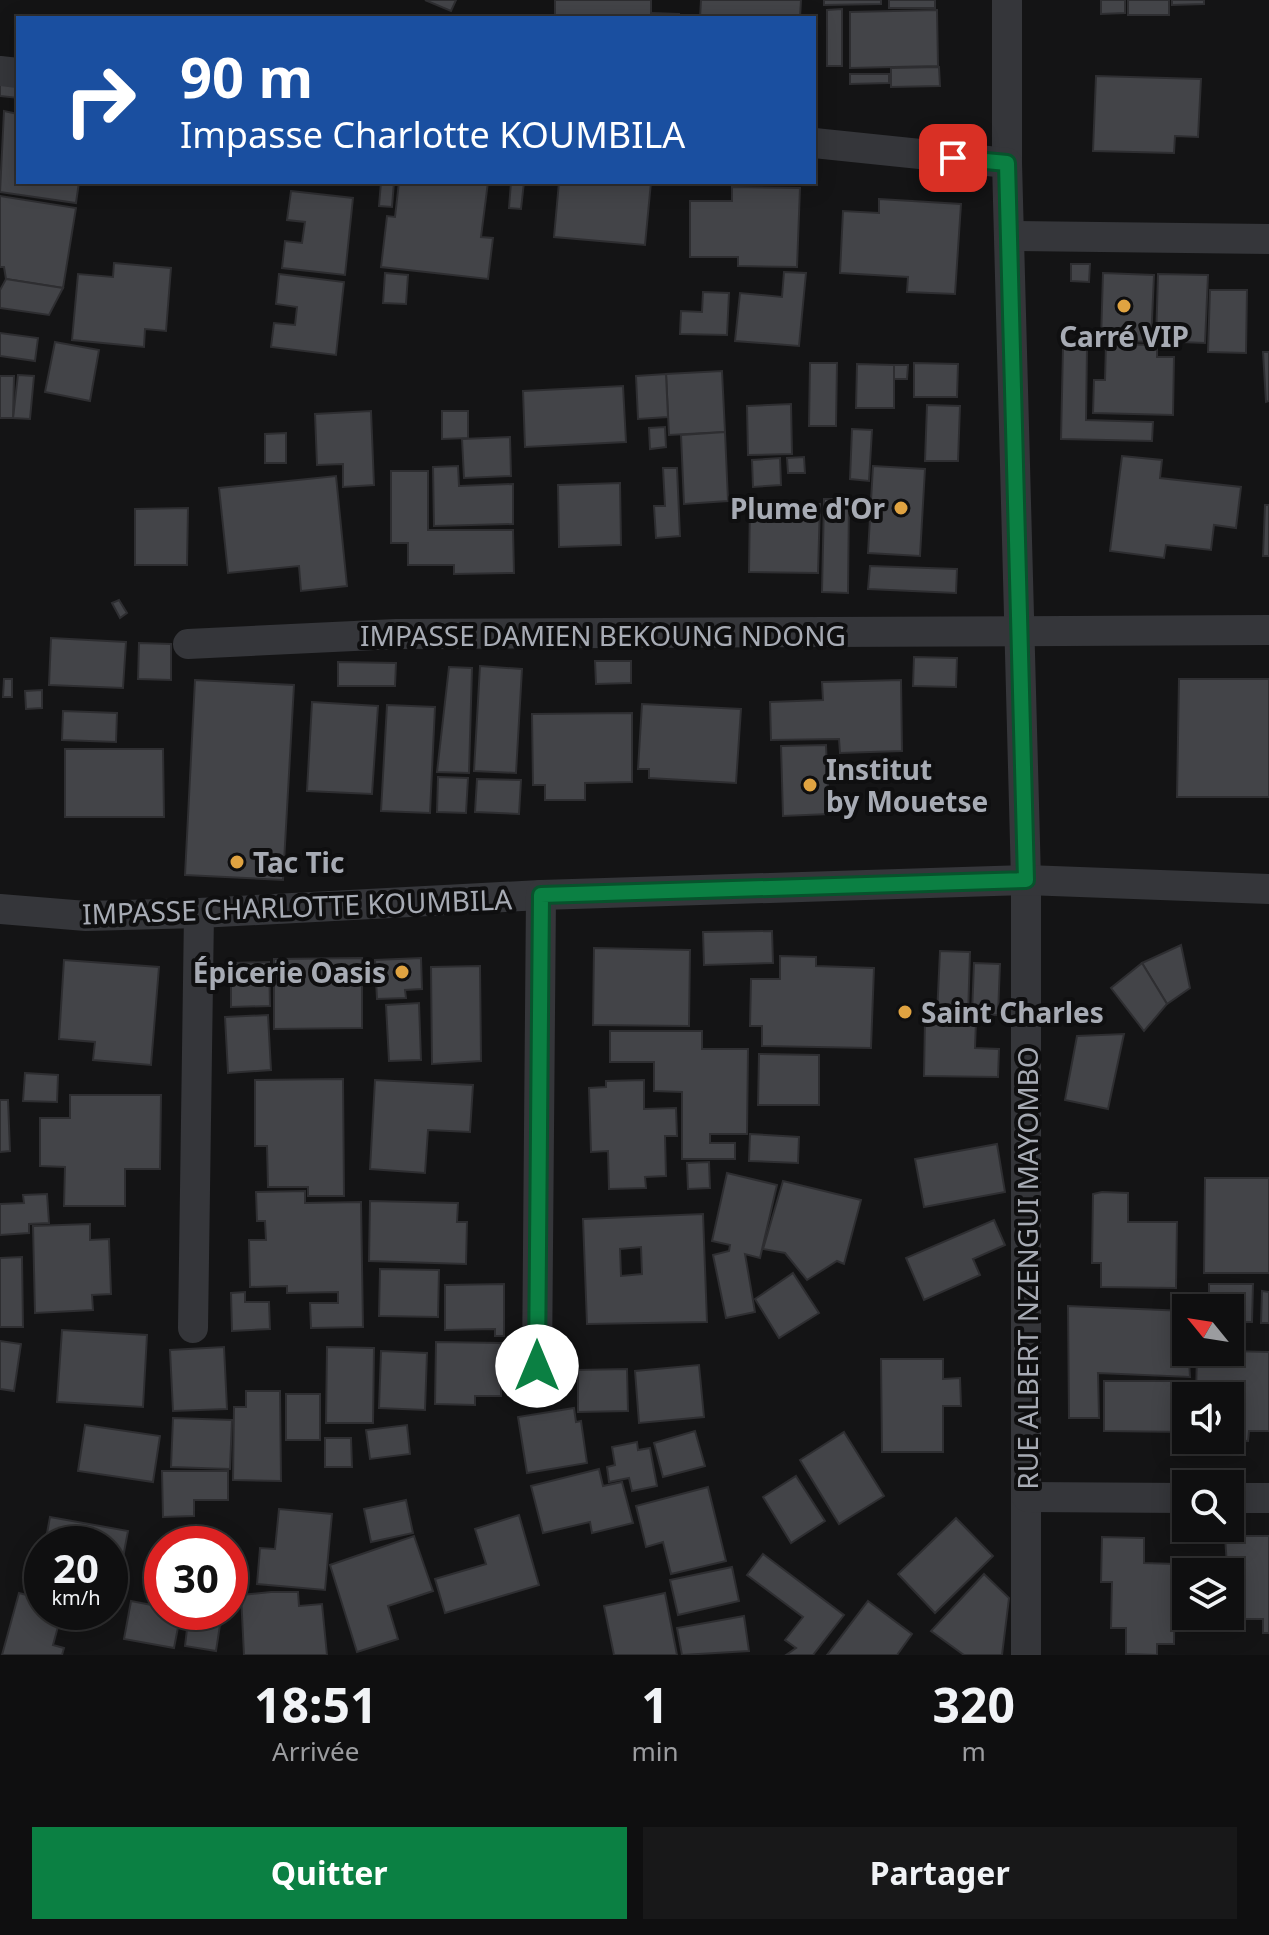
<!DOCTYPE html>
<html lang="fr">
<head>
<meta charset="utf-8">
<style>
  :root { --surface:#0f0f10; --page:#181819; --text:#f1f3f6; --muted:#9b9c9f; --line:#2f2f30; --accent:#0b8043 }
  body { margin:0; font-family:"Noto Sans",sans-serif; background:var(--page); color:var(--text); height:100vh; display:flex; flex-direction:column; font-size:30px; white-space:nowrap }
  * { box-sizing:border-box; margin:0 }
  p { font-size:26px; color:var(--muted) }
  .icon { flex:none; width:44px; height:44px; fill:none; stroke:currentColor; stroke-width:2; stroke-linecap:round; stroke-linejoin:round }
  .map { position:relative; height:1655px; overflow:hidden }
  .side { display:flex; flex-direction:column; background:var(--surface); flex:1 }
  .side>* { flex:none }
  .guide { position:absolute; left:16px; top:16px; width:800px; height:168px; border-radius:0px; box-shadow:0 4px 20px #0003,0 0 0 2px var(--line); background:#1a4fa0; color:#fff; overflow:hidden }
  .needle { width:52px; rotate:300deg }
  .fabs { position:absolute; left:1172px; top:1294px; display:grid; gap:16px }
  .fabs a { display:grid; place-items:center; width:72px; height:72px; border-radius:0px; background:var(--surface); box-shadow:0 4px 20px #0003,0 0 0 2px var(--line); font-size:40px }
  .speed { position:absolute; left:24px; top:1526px; display:flex; gap:16px; font-size:40px; font-weight:700; text-align:center }
  .speed>* { display:grid; place-content:center; width:104px; height:104px; border-radius:50%; background:var(--surface); box-shadow:0 4px 20px #0003,0 0 0 2px var(--line); line-height:1 }
  .speed small { font-size:20px; font-weight:400 }
  .speed .limit { border:12px solid #d22; background:#fff; color:#111 }
  .pin { position:absolute; display:grid; place-items:center; width:68px; height:68px; color:#fff; margin:-34px; border-radius:16px; box-shadow:0 4px 12px #0006 }
  .me { position:absolute; width:88px; margin:-44px; rotate:0deg; stroke-linejoin:round; filter:drop-shadow(0 0 6px #0008) }
  .turn { display:flex; align-items:center; gap:28px; height:168px; padding:0 32px; font-size:36px }
  .turn .icon { width:104px; height:104px; stroke-width:2.5 }
  .turn b { display:block; font-size:56px; line-height:68px }
  .eta { display:flex; justify-content:space-evenly; align-items:center; height:136px; text-align:center }
  .eta b { font-size:48px; font-weight:700; line-height:56px }
  .primary-button { display:flex; gap:16px; margin-top:auto; padding:16px 32px }
  .primary-button a { flex:1; height:92px; border-radius:0px; background:var(--accent); color:#fff; font-size:32px; font-weight:700; line-height:92px; text-align:center }
  .primary-button a+a { background:var(--page); color:var(--text) }
  .map>svg:first-child { display:block }
  .building { fill:#434448; stroke:#2e2e31; stroke-width:2; fill-rule:evenodd }
  .lines { fill:none; stroke-linecap:round; stroke-linejoin:round }
  .street { stroke:#35363a; stroke-width:30 }
  .route-casing { stroke:#07532c; stroke-width:20 }
  .route { stroke:#0b8043; stroke-width:14 }
  .poi-dot { fill:#e0a341; stroke:#0f0f10; stroke-width:3 }
  .labels { text-anchor:middle; dominant-baseline:central; stroke-width:8; stroke-linejoin:round; paint-order:stroke }
  .poi-label { font-size:28px; font-weight:bold; fill:#a7abb4; stroke:#0f0f10; text-anchor:start }
  .street-label { font-size:28px; fill:#a7abb4; stroke:#0f0f10 }
</style>
</head>
<body>
<div class="map">
<svg width="1269" height="1655" viewBox="0 0 1269 1655">
  <rect width="100%" height="100%" fill="#141415"/>
  <g class="building">
    <path d="M425,0H456L451,11Z"/>
    <rect x="555" y="0" width="96" height="18"/>
    <path d="M701,0H801L800,18H700Z"/>
    <path d="M824,0H881V4L824,5Z"/>
    <rect x="889" y="0" width="46" height="8"/>
    <path d="M1101,0H1125V13L1101,14Z"/>
    <rect x="1128" y="0" width="41" height="15"/>
    <path d="M1172,0H1204V4L1172,5Z"/>
    <path d="M842,9V66H827V10Z"/>
    <path d="M937,10L938,66L850,68V12Z"/>
    <path d="M651,13L679,14V18H651Z"/>
    <path d="M939,67L940,86L891,87V68Z"/>
    <path d="M850,74H889V83L850,84Z"/>
    <path d="M0,75L18,77V98L0,96Z"/>
    <path d="M1096,76L1201,79L1198,137L1175,136L1174,153L1093,151Z"/>
    <path d="M4,111L18,114V182H79L76,203L0,192Z"/>
    <path d="M381,182H394L392,207L379,206Z"/>
    <path d="M399,182H488L481,237L493,238L488,279L381,267L387,216L395,217Z"/>
    <path d="M511,182H524L521,209L509,208Z"/>
    <path d="M559,182H651L645,245L554,237Z"/>
    <path d="M732,187L800,188L797,267L738,266V257H690V201H732Z"/>
    <path d="M291,191L353,198L345,275L282,268L285,241L302,243L305,222L287,220Z"/>
    <path d="M0,196L76,208L63,288L6,279L4,267H0Z"/>
    <path d="M879,199L961,204L955,294L907,292L908,277L840,273L843,211L879,213Z"/>
    <path d="M114,263L171,268L166,331L145,329L144,347L72,340L78,274L113,277Z"/>
    <path d="M1071,264H1090L1089,282L1071,281Z"/>
    <path d="M784,272L806,273L799,346L735,341L740,293L782,297Z"/>
    <path d="M385,273L408,275L406,304L383,303Z"/>
    <path d="M1103,273L1154,275L1151,342L1101,340Z"/>
    <path d="M279,274L344,282L336,355L271,347L274,323L295,325L297,307L276,304Z"/>
    <path d="M1158,274L1208,275L1205,343L1156,341Z"/>
    <path d="M6,279L63,288L49,315L0,308V290Z"/>
    <path d="M1210,290H1247L1246,353L1208,352Z"/>
    <path d="M703,292L729,293L727,335L680,334L681,311L702,312Z"/>
    <path d="M0,333L38,338L35,361L0,356Z"/>
    <path d="M55,342L99,350L90,401L45,392Z"/>
    <path d="M1106,344L1157,345V357H1174L1173,415L1093,413L1094,380H1105Z"/>
    <path d="M1063,348H1087L1086,420L1153,422L1152,441L1061,439Z"/>
    <path d="M1263,352H1269V401L1266,402Z"/>
    <path d="M810,363H837L836,426H809Z"/>
    <path d="M914,363L958,364L957,397H914Z"/>
    <path d="M857,364L894,365V408H856Z"/>
    <path d="M894,365H908L907,379H894Z"/>
    <path d="M722,371L725,432L669,435L666,374Z"/>
    <path d="M666,374L668,417L638,419L636,376Z"/>
    <path d="M18,375L34,376L30,419L13,418Z"/>
    <path d="M0,376H14L13,418H0Z"/>
    <path d="M623,386L626,442L525,447L523,391Z"/>
    <path d="M791,404L792,454L748,455L747,406Z"/>
    <path d="M927,405L960,406L958,461H925Z"/>
    <path d="M371,411L374,485L343,487V464L317,465L315,414Z"/>
    <path d="M442,411H468V438L442,439Z"/>
    <path d="M665,427L666,447L650,449L649,428Z"/>
    <path d="M852,429L872,430L869,481L850,479Z"/>
    <path d="M725,432L728,501L684,504L681,435Z"/>
    <path d="M286,433V463H265V434Z"/>
    <path d="M510,437L511,476L464,478L462,439Z"/>
    <path d="M1122,456L1162,460L1160,478L1241,487L1236,528L1214,525L1211,550L1166,545L1164,558L1110,551Z"/>
    <path d="M804,457L805,473H788L787,458Z"/>
    <path d="M780,458L781,485L753,487L752,460Z"/>
    <path d="M458,466L459,486L513,484V524L434,526L433,467Z"/>
    <path d="M873,466L925,469L920,556L868,553Z"/>
    <path d="M663,468H677L680,536L656,538L654,506H665Z"/>
    <path d="M391,471H428V530H513L514,573L454,574V565H408V543H391Z"/>
    <path d="M336,476L347,586L301,591L299,566L228,573L219,488Z"/>
    <path d="M620,483L621,545L559,547L558,485Z"/>
    <path d="M824,499H849L848,593L822,592Z"/>
    <path d="M750,503L820,504L818,573L749,572Z"/>
    <path d="M1265,505H1269V556H1263Z"/>
    <path d="M188,508L187,565H135V509Z"/>
    <path d="M870,566L957,569L956,593L868,589Z"/>
    <path d="M119,600L127,613L120,618L112,603Z"/>
    <path d="M51,638L126,642L123,688L49,685Z"/>
    <path d="M139,643L171,644V680L138,679Z"/>
    <path d="M914,657L957,658L956,687L913,686Z"/>
    <path d="M595,661H631V683L596,684Z"/>
    <path d="M338,662L396,663L395,686H338Z"/>
    <path d="M480,666L522,669L516,773L474,771Z"/>
    <path d="M449,667L472,668L469,773L437,772Z"/>
    <path d="M4,679H12V697H3Z"/>
    <path d="M1179,679H1269V797H1177Z"/>
    <path d="M195,680L294,685L283,880L185,875Z"/>
    <path d="M901,680L902,751L840,753L839,739L771,740L770,702L823,700L822,682Z"/>
    <path d="M42,690V708L26,709L25,691Z"/>
    <path d="M312,702L378,706L372,794L307,791Z"/>
    <path d="M642,704L741,709L736,783L649,778V769H638Z"/>
    <path d="M387,705L435,707L430,813L381,811Z"/>
    <path d="M63,711L117,713L116,742L62,740Z"/>
    <path d="M632,713V782L585,783V800H545V785H533L532,714Z"/>
    <path d="M826,745L829,814L783,816L781,746Z"/>
    <path d="M65,749H163L164,817H65Z"/>
    <path d="M438,777L468,778L466,813L437,812Z"/>
    <path d="M477,779L521,780L519,814L475,812Z"/>
    <path d="M772,931L773,963L704,965L703,932Z"/>
    <path d="M1181,945L1190,988L1167,1004L1142,963Z"/>
    <path d="M594,948L690,950L689,1026L593,1025Z"/>
    <path d="M940,951L970,952L968,1016L937,1015Z"/>
    <path d="M780,956L816,957V966L874,968L871,1048L762,1046V1026H750L751,979H780Z"/>
    <path d="M362,958V1028L274,1029V959Z"/>
    <path d="M421,958L422,989L405,990L406,998L377,999L375,960Z"/>
    <path d="M64,960L159,967L151,1065L93,1060L95,1042L59,1039Z"/>
    <path d="M269,962L270,1006L231,1007V963Z"/>
    <path d="M974,963L1000,964L998,1015L972,1014Z"/>
    <path d="M1142,963L1167,1004L1144,1031L1111,988Z"/>
    <path d="M480,966L481,1061L432,1064L431,967Z"/>
    <path d="M419,1003L421,1060L389,1061L386,1005Z"/>
    <path d="M268,1015L271,1070L228,1073L225,1017Z"/>
    <path d="M925,1020L976,1021L975,1048L999,1049L998,1077L924,1076Z"/>
    <path d="M610,1031H702V1049H748L747,1134H710V1143H735V1159H682V1092L654,1091V1062H610Z"/>
    <path d="M1124,1034L1108,1109L1065,1100L1077,1036Z"/>
    <path d="M759,1054L819,1055V1105H758Z"/>
    <path d="M25,1073L58,1075L57,1102L23,1101Z"/>
    <path d="M343,1079L344,1196H308V1187H268L267,1146H255V1080Z"/>
    <path d="M375,1080L473,1085L470,1132L428,1130L425,1173L370,1169Z"/>
    <path d="M644,1080V1109L676,1108L677,1136H665L666,1176L645,1177L646,1188L609,1189L608,1151L591,1152L589,1088L606,1087V1081Z"/>
    <path d="M70,1095H161L160,1169H125V1206H64L65,1167L40,1166V1118H70Z"/>
    <path d="M0,1100H8L10,1151L0,1152Z"/>
    <path d="M750,1134L799,1137L798,1163L749,1161Z"/>
    <path d="M997,1144L1005,1192L924,1207L915,1159Z"/>
    <path d="M709,1162L710,1188L688,1189L687,1163Z"/>
    <path d="M727,1173L777,1185L760,1258L745,1254L755,1312L726,1318L713,1255L729,1251L730,1245L712,1241Z"/>
    <path d="M1205,1178H1269V1273H1204Z"/>
    <path d="M783,1181L861,1200L844,1264L837,1261L807,1280L785,1253L763,1249Z"/>
    <path d="M305,1191V1203L361,1202L363,1327L311,1328L310,1303H338V1292L287,1293V1286L250,1287L249,1240H266L265,1221H257L256,1192Z"/>
    <path d="M1102,1192L1128,1193V1222H1177L1176,1288L1101,1287V1263H1092L1093,1194Z"/>
    <path d="M47,1194L49,1223L29,1224V1233L0,1235V1204L24,1203L23,1195Z"/>
    <path d="M370,1201L458,1203L457,1222H467L466,1264L369,1261Z"/>
    <path d="M703,1214L707,1322L587,1324L583,1219ZM641,1247L642,1274L621,1276L620,1249Z"/>
    <path d="M994,1220L1005,1245L973,1259L980,1275L924,1300L906,1258Z"/>
    <path d="M90,1224V1240L109,1239L111,1294L92,1295L93,1310L35,1313L33,1226Z"/>
    <path d="M22,1257L23,1327H0V1258Z"/>
    <path d="M380,1269L439,1270L438,1317L379,1316Z"/>
    <path d="M793,1273L819,1313L779,1338L755,1299Z"/>
    <path d="M504,1284V1336H495V1329L445,1330V1285Z"/>
    <path d="M1209,1284H1253L1252,1322H1230V1308H1209Z"/>
    <path d="M1262,1291L1269,1292V1323H1261Z"/>
    <path d="M245,1292V1302H269L270,1329L232,1331L231,1293Z"/>
    <path d="M1068,1306L1186,1311L1190,1377L1098,1373L1099,1418H1069Z"/>
    <path d="M62,1330L147,1335L143,1407L57,1402Z"/>
    <path d="M0,1341L21,1344L14,1391L0,1389Z"/>
    <path d="M436,1342L501,1343V1396H475V1405L435,1404Z"/>
    <path d="M224,1347L227,1409L173,1411L170,1350Z"/>
    <path d="M327,1347L374,1348L373,1423H326Z"/>
    <path d="M381,1351L427,1353L425,1410L379,1408Z"/>
    <path d="M1230,1351L1269,1352V1431H1249L1248,1441L1198,1440H1230V1396H1196L1197,1352Z"/>
    <path d="M881,1359H943V1379L960,1378L961,1406H943V1452H882Z"/>
    <path d="M699,1365L704,1417L639,1423L635,1371Z"/>
    <path d="M627,1369L628,1411L578,1412V1370Z"/>
    <path d="M1104,1381H1191V1396H1186V1432L1104,1431Z"/>
    <path d="M246,1391H280L281,1481L233,1480L234,1407H246Z"/>
    <rect x="286" y="1394" width="34" height="46"/>
    <path d="M574,1408L576,1422L581,1421L587,1463L527,1473L518,1417Z"/>
    <path d="M173,1418L232,1420L230,1469L171,1467Z"/>
    <path d="M85,1425L160,1436L153,1482L78,1471Z"/>
    <path d="M407,1425L410,1454L370,1459L366,1430Z"/>
    <path d="M695,1431L705,1466L663,1477L654,1443Z"/>
    <path d="M844,1432L884,1496L839,1524L800,1460Z"/>
    <path d="M325,1438H351L352,1467H325Z"/>
    <path d="M637,1442L638,1450L650,1448L657,1486L632,1491L629,1478L609,1482L607,1467L615,1465L612,1447Z"/>
    <path d="M599,1469L603,1486L622,1482L633,1523L592,1533L590,1522L543,1533L531,1486Z"/>
    <path d="M162,1471H228V1500H194V1516L163,1517Z"/>
    <path d="M796,1476L825,1521L791,1543L763,1497Z"/>
    <path d="M708,1487L726,1561L671,1574L663,1542L646,1547L636,1506Z"/>
    <path d="M406,1500L413,1533L371,1542L364,1509Z"/>
    <path d="M279,1509L332,1514L325,1590L257,1584L260,1548L275,1549Z"/>
    <path d="M519,1515L539,1585L445,1613L435,1579L486,1564L475,1529Z"/>
    <path d="M50,1517L128,1531L122,1563L110,1561V1544H45Z"/>
    <path d="M956,1518L993,1556L935,1613L898,1574Z"/>
    <path d="M414,1536L433,1591L388,1606L398,1639L357,1652L330,1565Z"/>
    <path d="M1225,1536H1269V1633H1263V1619H1245V1612L1230,1611Z"/>
    <path d="M1102,1537L1144,1538V1563L1175,1564L1174,1644H1157V1655L1126,1654V1628H1111L1112,1582H1101Z"/>
    <path d="M763,1554L844,1615L813,1655H786L796,1648L785,1640L803,1617L747,1575Z"/>
    <path d="M732,1567L739,1601L678,1615L670,1580Z"/>
    <path d="M984,1574L1009,1598L1002,1655H964L931,1631Z"/>
    <path d="M271,1592H298L299,1606L322,1604L327,1655H244L241,1595Z"/>
    <path d="M19,1593L42,1599V1612H62L53,1645L64,1648L62,1655H2Z"/>
    <path d="M665,1593L677,1655H614L604,1606Z"/>
    <path d="M131,1601L162,1607V1612H181L174,1648L124,1639Z"/>
    <path d="M868,1601L912,1634L897,1655H827Z"/>
    <path d="M189,1612H222L216,1651L185,1646Z"/>
    <path d="M744,1616L749,1651L682,1655L677,1628Z"/>
  </g>
  <g class="lines">
    <g class="street">
      <path d="M1007,0V163L1026,880V1655"/>
      <path d="M0,71L18,73"/>
      <path d="M814,143L1007,163"/>
      <path d="M1009,236L1269,239"/>
      <path d="M188,644L396,634L1269,630"/>
      <path d="M0,909L86,916L199,913L541,895L1026,880L1269,889"/>
      <path d="M193,1328L199,913"/>
      <path d="M537,1366L541,895"/>
      <path d="M1027,1497L1186,1498"/>
      <path d="M1230,1498H1269"/>
    </g>
  </g>
  <g class="lines">
    <defs>
      <path id="route" d="M537,1366L541,895L1026,880L1007,163L953,158"/>
    </defs>
    <use href="#route" class="route-casing"/>
    <use href="#route" class="route"/>
  </g>
  <g class="poi-dot">
    <circle cx="1124" cy="306" r="8"/>
    <circle cx="901" cy="508" r="8"/>
    <circle cx="810" cy="785" r="8"/>
    <circle cx="237" cy="862" r="8"/>
    <circle cx="402" cy="972" r="8"/>
    <circle cx="905" cy="1012" r="8"/>
  </g>
  <g class="labels">
    <g class="poi-label">
      <text x="1124" y="336" text-anchor="middle">Carré VIP</text>
      <text x="885" y="508" text-anchor="end">Plume d'Or</text>
      <text x="826" y="769">Institut<tspan x="826" dy="32">by Mouetse</tspan></text>
      <text x="253" y="862">Tac Tic</text>
      <text x="386" y="972" text-anchor="end">Épicerie Oasis</text>
      <text x="921" y="1012">Saint Charles</text>
    </g>
    <g class="street-label">
      <text x="603" y="635">IMPASSE DAMIEN BEKOUNG NDONG</text>
      <text transform="translate(297 906) rotate(-2)">IMPASSE CHARLOTTE KOUMBILA</text>
      <text transform="translate(1027 1268) rotate(-90)">RUE ALBERT NZENGUI MAYOMBO</text>
    </g>
  </g>
</svg>
<div class="fabs">
<a><svg class="needle" viewBox="-14 -14 28 28"><path d="M0-13l5 13h-10z" fill="#e53935"/><path d="M0 13l5-13h-10z" fill="#9b9c9f"/></svg></a>
<a><svg class="icon" aria-label="sound" viewBox="0 0 24 24"><path d="M4 9h4l5-4v14l-5-4H4zM17 9q2 3 0 6"/></svg></a>
<a><svg class="icon" aria-label="search" viewBox="0 0 24 24"><circle cx="10" cy="10" r="6"/><path d="M15 15l6 6"/></svg></a>
<a><svg class="icon" aria-label="layers" viewBox="0 0 24 24"><path d="M12 4l9 5-9 5-9-5zM3 14l9 5 9-5"/></svg></a>
</div>
<div class="speed"><div>20<small>km/h</small></div><div class="limit">30</div></div>
<div class="pin" style="left:953px;top:158px;background:#d93025"><svg class="icon" aria-label="arrive" viewBox="0 0 24 24"><path d="M6 21V4h12l-3 4 3 4H6"/></svg></div>
<svg class="me" style="left:537px;top:1366px" viewBox="-20 -20 40 40"><circle r="19" fill="#fff"/><path d="M0-13L10 11 0 6-10 11z" fill="#0b8043"/></svg>
<div class="guide">
<div class="turn"><svg class="icon" aria-label="right" viewBox="0 0 24 24"><path d="M7 20v-9h11M14 6l5 5-5 5"/></svg><div><b>90 m</b>Impasse Charlotte KOUMBILA</div></div>
</div>
</div>
<section class="side">
<div class="eta">
<div><b>18:51</b><p>Arrivée</p></div>
<div><b>1</b><p>min</p></div>
<div><b>320</b><p>m</p></div>
</div>
<div class="primary-button"><a>Quitter</a><a>Partager</a></div>
</section>
</body>
</html>
